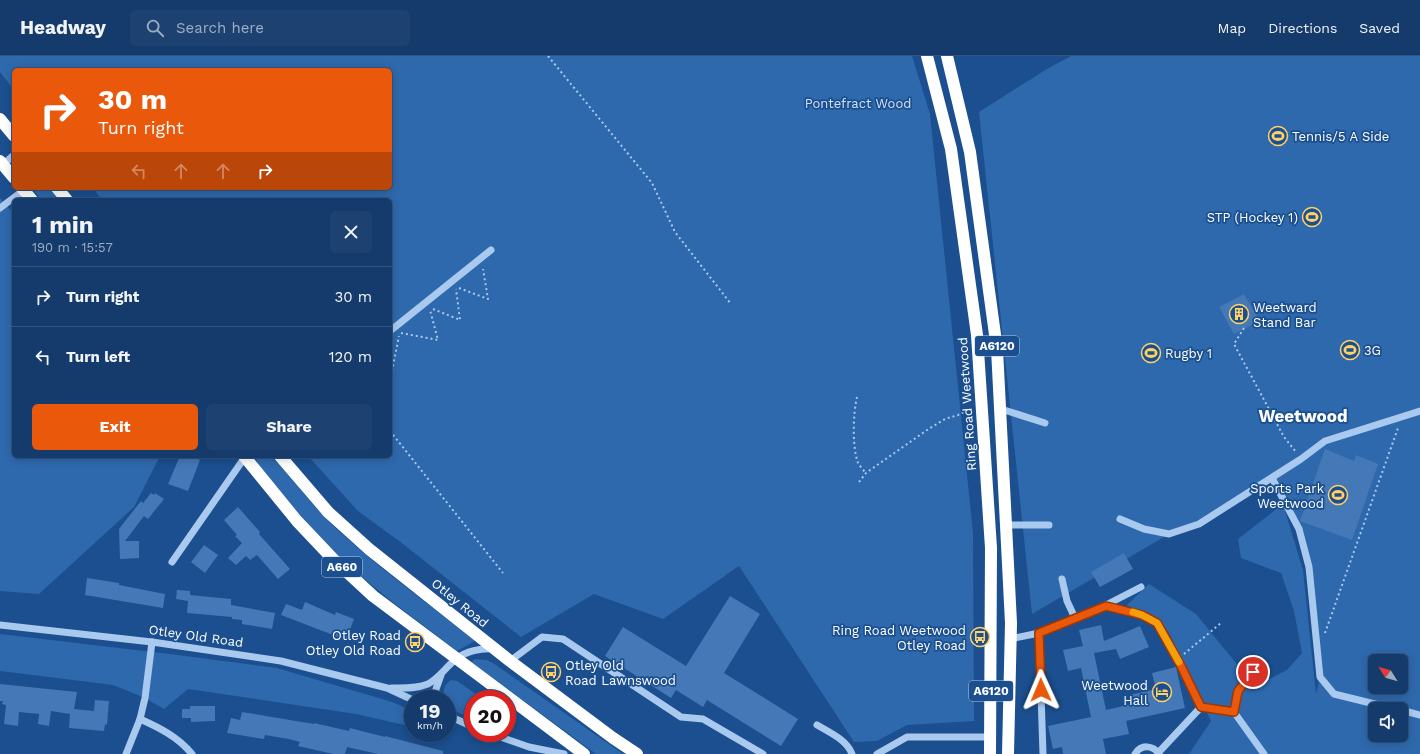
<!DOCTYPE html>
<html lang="en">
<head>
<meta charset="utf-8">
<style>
  :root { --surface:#143b6b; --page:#1d4271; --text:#f1f3f6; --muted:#9dadc1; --line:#33557e; --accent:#ea580c }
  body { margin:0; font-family:"Work Sans",sans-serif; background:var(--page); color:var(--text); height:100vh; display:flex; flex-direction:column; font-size:15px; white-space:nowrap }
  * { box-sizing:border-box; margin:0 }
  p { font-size:13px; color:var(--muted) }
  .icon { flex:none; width:22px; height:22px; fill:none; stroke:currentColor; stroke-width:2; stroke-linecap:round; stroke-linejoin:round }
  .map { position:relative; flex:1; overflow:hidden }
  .side { position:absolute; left:12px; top:142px; width:380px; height:260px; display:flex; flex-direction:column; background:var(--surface); border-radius:6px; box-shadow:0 2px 10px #0003,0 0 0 1px var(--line) }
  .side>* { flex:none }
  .guide { position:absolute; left:12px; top:12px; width:380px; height:122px; border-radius:6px; box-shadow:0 2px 10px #0003,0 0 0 1px var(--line); background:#ea580c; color:#fff; overflow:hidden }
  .needle { width:26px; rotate:307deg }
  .fabs { position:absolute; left:1368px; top:598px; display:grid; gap:8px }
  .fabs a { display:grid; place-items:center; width:40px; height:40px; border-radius:6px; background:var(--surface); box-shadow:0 2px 10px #0003,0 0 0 1px var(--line); font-size:20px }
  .speed { position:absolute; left:404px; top:634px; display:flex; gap:8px; font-size:20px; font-weight:700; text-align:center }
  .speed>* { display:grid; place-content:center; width:52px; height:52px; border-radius:50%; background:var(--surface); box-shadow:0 2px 10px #0003,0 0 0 1px var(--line); line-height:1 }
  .speed small { font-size:10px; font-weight:400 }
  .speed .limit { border:6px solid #d22; background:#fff; color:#111 }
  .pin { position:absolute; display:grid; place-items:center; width:34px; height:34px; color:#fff; margin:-17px; border:2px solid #fff; border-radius:50%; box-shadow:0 1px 4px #0007 }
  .me { position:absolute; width:44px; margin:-22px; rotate:359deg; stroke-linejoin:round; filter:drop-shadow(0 0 3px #0008) }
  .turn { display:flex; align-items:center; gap:14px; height:84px; padding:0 20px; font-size:18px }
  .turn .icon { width:52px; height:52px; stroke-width:2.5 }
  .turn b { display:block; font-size:28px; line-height:34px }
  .lanes { display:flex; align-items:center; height:38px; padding:0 20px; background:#0003; justify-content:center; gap:20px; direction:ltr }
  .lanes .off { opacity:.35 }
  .round { display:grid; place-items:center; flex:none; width:42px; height:42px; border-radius:6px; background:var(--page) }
  .overview { display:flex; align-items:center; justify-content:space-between; height:68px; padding:0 20px }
  h1 { font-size:24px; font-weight:700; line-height:30px }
  .button { display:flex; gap:8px; margin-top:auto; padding:8px 20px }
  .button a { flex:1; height:46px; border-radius:6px; background:var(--accent); color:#fff; font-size:16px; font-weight:700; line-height:46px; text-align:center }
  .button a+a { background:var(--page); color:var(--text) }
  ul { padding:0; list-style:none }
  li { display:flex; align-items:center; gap:12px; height:60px; padding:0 20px; border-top:1px solid var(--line) }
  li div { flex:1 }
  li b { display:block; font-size:15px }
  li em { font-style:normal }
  header { display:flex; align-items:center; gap:24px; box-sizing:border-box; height:56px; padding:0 20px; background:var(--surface); border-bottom:1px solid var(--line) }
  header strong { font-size:19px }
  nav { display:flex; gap:22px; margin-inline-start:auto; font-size:14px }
  .search { width:280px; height:36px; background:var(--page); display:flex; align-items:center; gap:10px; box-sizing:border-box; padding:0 14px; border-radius:6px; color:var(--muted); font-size:15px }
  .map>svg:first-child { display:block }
  .green { fill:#2e69ad; fill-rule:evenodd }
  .building { fill:#4478b7 }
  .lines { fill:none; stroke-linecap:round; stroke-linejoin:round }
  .path { stroke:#a9c9ee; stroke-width:2; stroke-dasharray:2 3; stroke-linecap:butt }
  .minor { stroke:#a9c9ee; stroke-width:7 }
  .highway { stroke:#fff; stroke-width:12 }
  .route-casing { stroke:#983908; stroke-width:10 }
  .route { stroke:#ea580c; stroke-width:7 }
  .slow { stroke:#f59e0b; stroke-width:7 }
  .labels { text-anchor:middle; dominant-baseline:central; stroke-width:3.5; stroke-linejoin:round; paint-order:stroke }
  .shield { fill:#1b4f8f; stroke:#bbcadd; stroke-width:1 }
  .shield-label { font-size:12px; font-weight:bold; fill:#fff }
  .park-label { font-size:13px; fill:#cfe3fa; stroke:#1b4f8f }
  .poi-label { font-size:13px; fill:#fff; stroke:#1b4f8f; text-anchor:start }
  .street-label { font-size:13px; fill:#fff; stroke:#1b4f8f }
  .district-label { font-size:17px; font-weight:bold; fill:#fff; stroke:#1b4f8f }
</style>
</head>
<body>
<header>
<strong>Headway</strong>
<div class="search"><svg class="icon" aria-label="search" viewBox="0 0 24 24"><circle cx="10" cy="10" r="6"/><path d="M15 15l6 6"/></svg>Search here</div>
<nav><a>Map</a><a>Directions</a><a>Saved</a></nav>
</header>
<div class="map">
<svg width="1420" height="698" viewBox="0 0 1420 698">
  <rect width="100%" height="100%" fill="#1b4f8f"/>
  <g class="green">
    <path d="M0,0H912L930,58L973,477L974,665L907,669L877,685L854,686L739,510L663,563L594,538L521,581L403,488L358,455L308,400H390V144H102L93,132H390V14H14V34L0,16Z"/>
    <path d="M1071,0H1420V698H1189L1211,665L1168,575L1127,549L1149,528L1196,558L1249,623H1269L1287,614L1302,597L1294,555L1281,517L1241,502L1238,483L1283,448L1303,514L1316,638L1320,621L1315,569L1299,473L1272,422L1199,468L1169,478L1032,558L979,56L1047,13ZM1375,605H1401V631H1375ZM1375,653H1401V679H1375Z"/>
    <path d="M32,132H52L61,144H41Z"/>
    <path d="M0,142L14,158V400H160L134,451L39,538L0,535Z"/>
    <path d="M259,400H269L272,401C296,427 316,455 342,478C384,516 431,550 475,585L457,595C414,562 369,530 330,492C304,466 282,437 259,409L256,403Z"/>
    <path d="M0,578L170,598L277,612L392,646L413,655V671L356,658L188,633L164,653L145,642L113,629L0,615Z"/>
    <path d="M475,603L487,604L496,609L623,698H596L471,606Z"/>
    <path d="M451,624L457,625L483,643H473V662C463,658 447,655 447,643H445C442,635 444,629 451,624Z"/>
  </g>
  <g class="building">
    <path d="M1244,238L1260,265L1234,278L1219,251Z"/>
    <path d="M1325,393L1354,405L1356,399L1378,408L1352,484L1300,465Z"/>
    <path d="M180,400H190L200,404L188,435L168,428Z"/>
    <path d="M151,437L154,439L155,437L164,443L148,463L144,460L125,485H139V502L120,503L119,473L141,445L143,447Z"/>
    <path d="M238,451L260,476L259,478L290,513L278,523L257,499L250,504L246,500L236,509L228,502L242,487L235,480L237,479L224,464Z"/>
    <path d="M204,489L218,499L205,517L191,506Z"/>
    <path d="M1124,497L1133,513L1100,531L1091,516Z"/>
    <path d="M87,522L119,527V529L165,538L163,552L85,539Z"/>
    <path d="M177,534L190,535V539L231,543V549L275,557L272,573L242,568V564L232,563V561L187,557L188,545L176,543Z"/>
    <path d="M730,540L760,558L724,617L798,663L781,690L707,644L703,651L676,634L671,642L605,600L623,571L686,610Z"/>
    <path d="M305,546L335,559L336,556L354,563L346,584L281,559L286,548L302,554Z"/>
    <path d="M1101,569L1104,585L1140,570L1149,591L1120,603L1116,593L1094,597L1106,654L1132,648L1130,639L1156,633L1152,617L1176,611L1185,652L1126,665L1129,678L1103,683L1106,698H1063L1062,691L1053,693L1048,670L1091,661L1081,612L1068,615L1063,594L1083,590L1079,574Z"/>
    <path d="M0,628L77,636L74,653L94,655L95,644L109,645L107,669L105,668L104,675L69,672L70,658L51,655L49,670L38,668L39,658L19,656L18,670L4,668L6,649L2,648L3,645H0Z"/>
    <path d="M190,650H215V665L191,666V662H182V653H190Z"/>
    <path d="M242,656L314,668V667L349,675L350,672L385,681V680L443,695V698H378L347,691L345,698H333L298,690L300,686L289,683L265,679L264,683L227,677L231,662L240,664Z"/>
  </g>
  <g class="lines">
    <g class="path">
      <path d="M548,0L652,127L675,176L731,248"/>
      <path d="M459,232L488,243L483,213"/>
      <path d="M433,253L460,264L456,233"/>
      <path d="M1244,272L1234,288L1284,381L1296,396"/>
      <path d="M401,277L438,284L430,254"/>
      <path d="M390,325L399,280"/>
      <path d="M857,341C853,358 852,390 858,407C860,410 863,414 866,417"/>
      <path d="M390,363H392"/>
      <path d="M390,375L503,517"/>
      <path d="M859,426L866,417L927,374L945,363L958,359L971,353"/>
      <path d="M1325,577L1398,372"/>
      <path d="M1184,598L1221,567"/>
    </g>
    <g class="minor">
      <path d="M0,111L14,99"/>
      <path d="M0,152L24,134"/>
      <path d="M390,275L491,194"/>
      <path d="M1001,353L1045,367"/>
      <path d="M1272,422L1299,473L1309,511L1320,621L1334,638L1395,653"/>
      <path d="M1120,463L1144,473L1169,478L1199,468L1301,403L1325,385L1420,355"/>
      <path d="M1007,469H1049"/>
      <path d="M172,506L245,401"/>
      <path d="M1062,523L1067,545L1075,562"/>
      <path d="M1106,549L1142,559L1157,567L1181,610L1201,651L1234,656L1264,698"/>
      <path d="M0,569L152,586L281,605L387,632L413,644"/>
      <path d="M1039,577L1043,698"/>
      <path d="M1010,583L1039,577L1106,549L1141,531"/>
      <path d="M510,605L542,581L563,583L681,661L703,663L763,698"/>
      <path d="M391,632C403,632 416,633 428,628C439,622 446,611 456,603C466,595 481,592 494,593"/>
      <path d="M436,643V633L441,619"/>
      <path d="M1401,654L1420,659"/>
      <path d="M1234,656L1238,635L1253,616"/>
      <path d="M447,659L473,671"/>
      <path d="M140,663C160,672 178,681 192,698"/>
      <path d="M817,669C829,676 847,684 852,698"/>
      <path d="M489,677L529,691L564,698"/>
      <path d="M1159,696L1201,651"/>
      <path d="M126,698L140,663L145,642L152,586"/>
      <path d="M877,698L907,681H991"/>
      <path d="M1135,698C1141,688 1153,689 1159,698"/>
    </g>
    <g class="highway">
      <path d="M927,0L951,93L977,279L991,492L990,698"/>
      <path d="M947,0L970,96L997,293L1011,567L1008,698"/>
      <path d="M0,63L14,80"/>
      <path d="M0,105L14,122"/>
      <path d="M22,132L32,144"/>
      <path d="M57,132L67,144"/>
      <path d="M244,400L297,465L333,503L373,540L584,698"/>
      <path d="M280,400L328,456L369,493L510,605L613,682L637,698"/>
    </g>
  </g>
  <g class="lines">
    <defs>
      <path id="route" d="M1041,634L1039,577L1106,550L1142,559L1157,567L1181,610L1201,651L1234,656L1238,635L1253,616"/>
    </defs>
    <use href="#route" class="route-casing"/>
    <use href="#route" class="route"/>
    <path class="slow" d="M1133,556L1142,559L1157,567L1179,606"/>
  </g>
  <defs>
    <symbol id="stadium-ring" viewBox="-11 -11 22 22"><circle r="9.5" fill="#1b4f8f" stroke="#ffd166" stroke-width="1.5"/><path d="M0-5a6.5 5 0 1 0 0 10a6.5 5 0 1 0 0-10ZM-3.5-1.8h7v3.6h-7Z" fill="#ffd166"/></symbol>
    <symbol id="building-ring" viewBox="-11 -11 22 22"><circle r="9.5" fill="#1b4f8f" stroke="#ffd166" stroke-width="1.5"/><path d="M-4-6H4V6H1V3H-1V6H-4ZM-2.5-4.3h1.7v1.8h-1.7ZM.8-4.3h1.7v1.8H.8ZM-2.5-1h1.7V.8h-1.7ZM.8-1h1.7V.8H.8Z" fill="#ffd166"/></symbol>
    <symbol id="bus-ring" viewBox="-11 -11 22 22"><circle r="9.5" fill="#1b4f8f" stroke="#ffd166" stroke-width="1.5"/><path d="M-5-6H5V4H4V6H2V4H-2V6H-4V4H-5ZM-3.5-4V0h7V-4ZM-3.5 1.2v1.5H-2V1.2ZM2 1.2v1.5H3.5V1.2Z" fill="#ffd166"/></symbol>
    <symbol id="hotel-ring" viewBox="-11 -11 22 22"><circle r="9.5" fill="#1b4f8f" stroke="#ffd166" stroke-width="1.5"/><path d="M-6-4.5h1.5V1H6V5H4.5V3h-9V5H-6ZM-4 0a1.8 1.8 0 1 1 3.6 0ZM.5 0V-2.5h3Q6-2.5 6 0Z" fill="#ffd166"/></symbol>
  </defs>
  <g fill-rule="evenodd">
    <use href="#stadium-ring" x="1267" y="69" width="22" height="22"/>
    <use href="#stadium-ring" x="1301" y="150" width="22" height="22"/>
    <use href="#building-ring" x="1228" y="247" width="22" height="22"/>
    <use href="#stadium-ring" x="1339" y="283" width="22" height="22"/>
    <use href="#stadium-ring" x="1140" y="286" width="22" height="22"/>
    <use href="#stadium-ring" x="1327" y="428" width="22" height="22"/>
    <use href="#bus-ring" x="969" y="570" width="22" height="22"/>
    <use href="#bus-ring" x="404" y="575" width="22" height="22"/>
    <use href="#bus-ring" x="540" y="605" width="22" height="22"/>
    <use href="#hotel-ring" x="1151" y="625" width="22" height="22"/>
  </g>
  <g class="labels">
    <g class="shield">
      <rect x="975" y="280" width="44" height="20" rx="3"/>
      <rect x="322" y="501" width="40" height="20" rx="3"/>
      <rect x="969" y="625" width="44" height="20" rx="3"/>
    </g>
    <g class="shield-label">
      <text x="997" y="290">A6120</text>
      <text x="342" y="511">A660</text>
      <text x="991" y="635">A6120</text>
    </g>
    <g class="park-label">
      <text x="858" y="47">Pontefract Wood</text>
    </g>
    <g class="poi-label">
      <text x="1292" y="80">Tennis/5 A Side</text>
      <text x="1298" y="161" text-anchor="end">STP (Hockey 1)</text>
      <text x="1253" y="251">Weetward<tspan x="1253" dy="15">Stand Bar</tspan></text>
      <text x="1364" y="294">3G</text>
      <text x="1165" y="297">Rugby 1</text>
      <text x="1324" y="432" text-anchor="end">Sports Park<tspan x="1324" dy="15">Weetwood</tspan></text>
      <text x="966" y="574" text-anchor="end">Ring Road Weetwood<tspan x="966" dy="15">Otley Road</tspan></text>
      <text x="401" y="579" text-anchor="end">Otley Road<tspan x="401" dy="15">Otley Old Road</tspan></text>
      <text x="565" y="609">Otley Old<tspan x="565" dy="15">Road Lawnswood</tspan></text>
      <text x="1148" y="629" text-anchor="end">Weetwood<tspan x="1148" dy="15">Hall</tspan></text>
    </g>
    <g class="street-label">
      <text transform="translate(967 348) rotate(-94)">Ring Road Weetwood</text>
      <text transform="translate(460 547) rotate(39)">Otley Road</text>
      <text transform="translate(196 580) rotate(8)">Otley Old Road</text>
    </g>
    <g class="district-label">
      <text x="1303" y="360">Weetwood</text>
    </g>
  </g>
</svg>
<div class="fabs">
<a><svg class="needle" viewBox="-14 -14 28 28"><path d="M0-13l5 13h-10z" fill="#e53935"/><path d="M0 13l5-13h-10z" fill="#9dadc1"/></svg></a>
<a><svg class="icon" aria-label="sound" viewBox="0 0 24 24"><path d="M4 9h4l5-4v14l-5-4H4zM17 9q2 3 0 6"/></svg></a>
</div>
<div class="speed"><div>19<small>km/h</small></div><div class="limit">20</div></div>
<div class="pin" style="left:1253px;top:616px;background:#d93025"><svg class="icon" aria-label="arrive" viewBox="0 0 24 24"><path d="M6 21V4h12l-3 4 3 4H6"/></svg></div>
<svg class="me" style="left:1041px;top:634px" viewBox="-20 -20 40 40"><path d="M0-17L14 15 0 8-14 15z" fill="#ea580c" stroke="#fff" stroke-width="4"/></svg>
<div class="guide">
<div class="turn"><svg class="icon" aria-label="right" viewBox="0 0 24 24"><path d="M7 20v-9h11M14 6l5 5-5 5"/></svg><div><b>30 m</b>Turn right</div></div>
<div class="lanes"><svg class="icon off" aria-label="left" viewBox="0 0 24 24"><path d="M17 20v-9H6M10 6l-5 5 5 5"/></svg><svg class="icon off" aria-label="ahead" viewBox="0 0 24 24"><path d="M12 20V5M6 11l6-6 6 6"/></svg><svg class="icon off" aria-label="ahead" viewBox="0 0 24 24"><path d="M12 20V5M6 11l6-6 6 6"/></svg><svg class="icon" aria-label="right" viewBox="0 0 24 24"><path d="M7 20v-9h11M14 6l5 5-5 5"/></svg></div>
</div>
<section class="side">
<div class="overview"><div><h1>1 min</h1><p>190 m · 15:57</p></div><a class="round"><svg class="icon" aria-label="close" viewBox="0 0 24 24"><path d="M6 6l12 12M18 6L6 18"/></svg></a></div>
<ul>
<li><svg class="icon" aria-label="right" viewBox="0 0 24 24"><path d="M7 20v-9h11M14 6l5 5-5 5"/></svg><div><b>Turn right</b></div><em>30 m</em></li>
<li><svg class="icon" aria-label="left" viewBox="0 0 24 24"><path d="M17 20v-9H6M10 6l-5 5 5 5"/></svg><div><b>Turn left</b></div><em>120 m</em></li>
</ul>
<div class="button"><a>Exit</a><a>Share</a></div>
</section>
</div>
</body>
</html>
